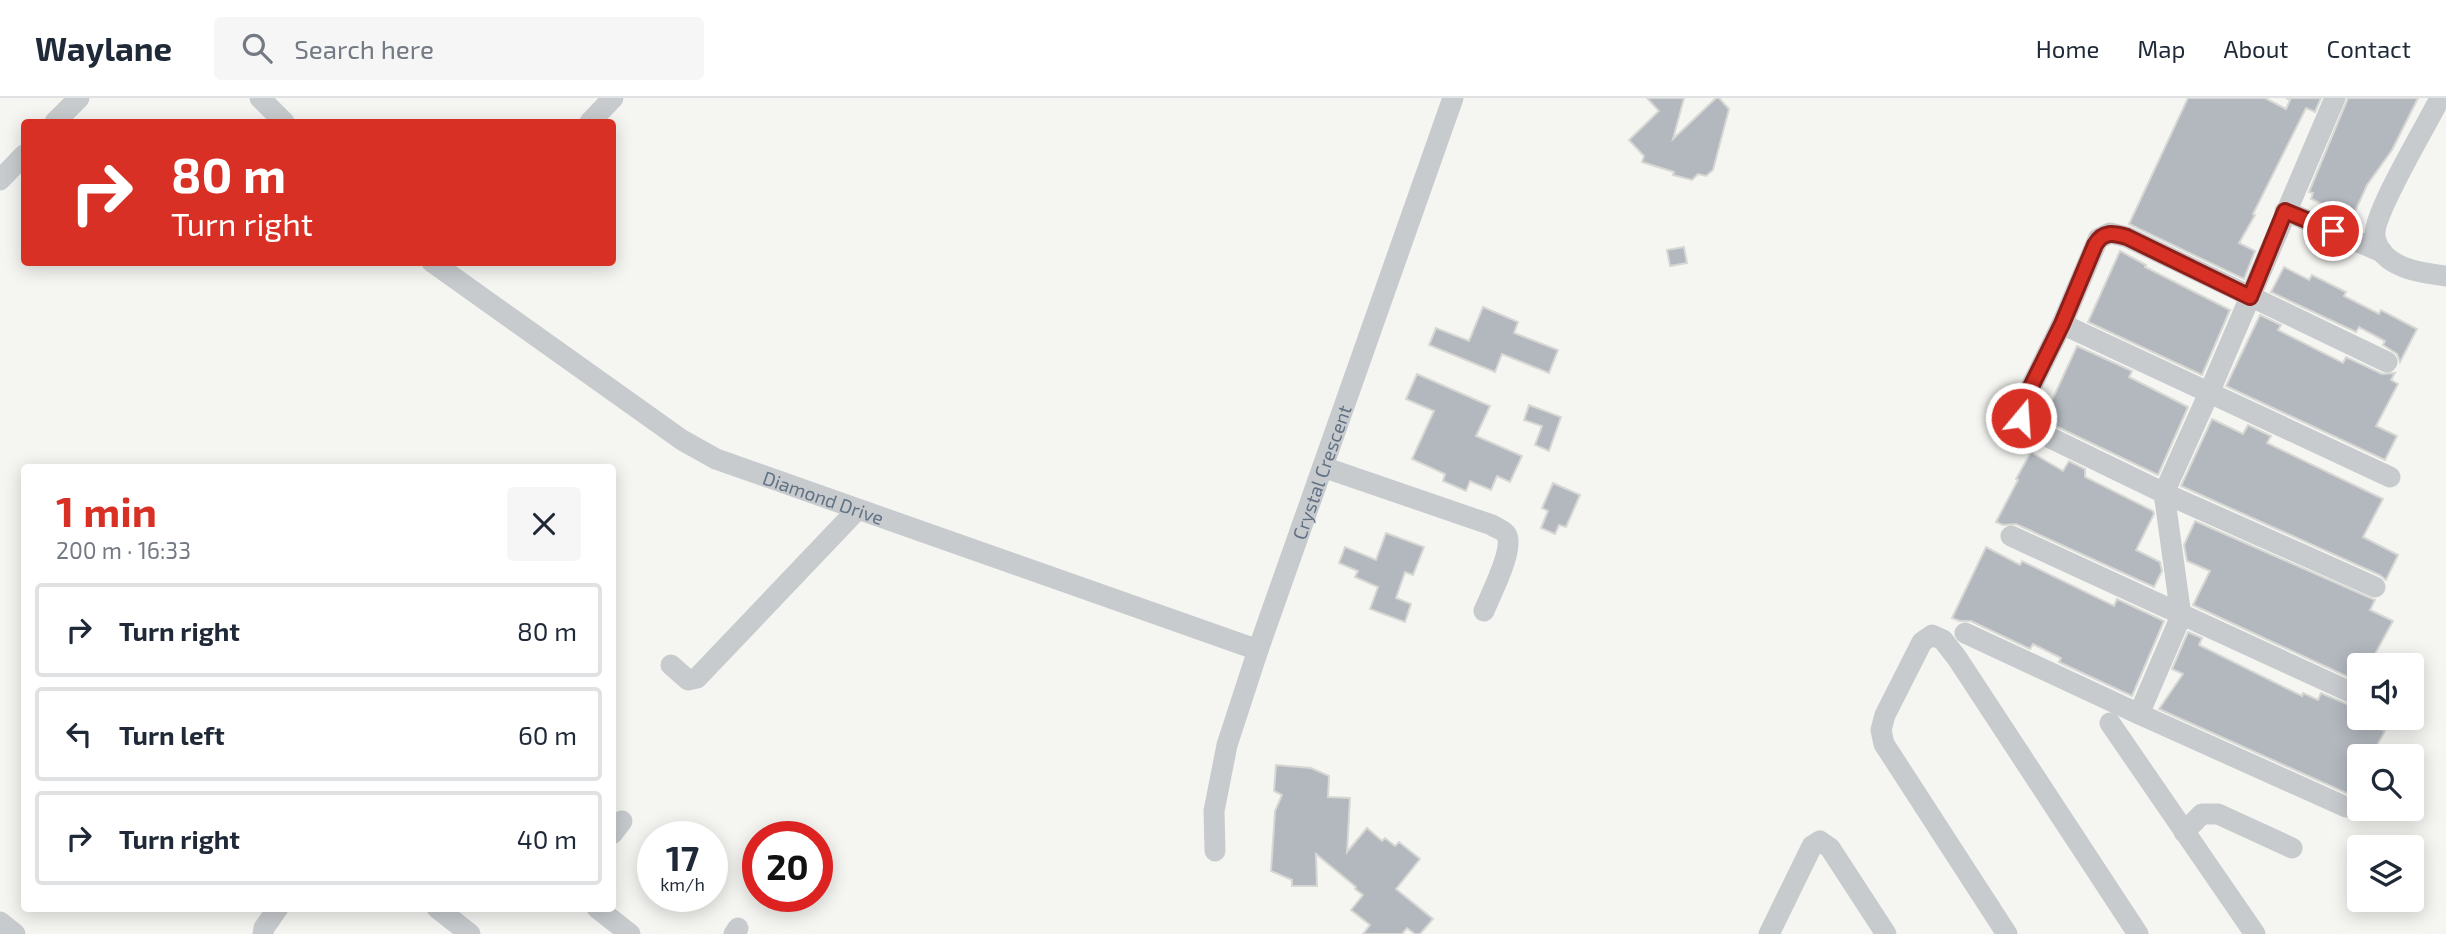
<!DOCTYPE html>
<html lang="en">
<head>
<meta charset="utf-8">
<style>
  :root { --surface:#fff; --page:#f6f6f7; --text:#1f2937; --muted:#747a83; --line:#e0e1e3; --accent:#d93025 }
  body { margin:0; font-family:"Exo 2",sans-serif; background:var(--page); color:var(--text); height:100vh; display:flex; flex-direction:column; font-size:26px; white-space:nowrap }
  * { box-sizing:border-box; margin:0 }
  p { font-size:23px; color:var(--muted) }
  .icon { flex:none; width:38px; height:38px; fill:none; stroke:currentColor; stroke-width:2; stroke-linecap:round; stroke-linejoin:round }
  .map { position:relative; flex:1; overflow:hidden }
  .side { position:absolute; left:21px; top:366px; width:595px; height:448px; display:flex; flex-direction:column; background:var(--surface); border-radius:7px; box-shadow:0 4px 18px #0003 }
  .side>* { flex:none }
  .banner { position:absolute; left:21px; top:21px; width:595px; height:147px; border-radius:7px; box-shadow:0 4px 18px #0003; background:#d93025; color:#fff; overflow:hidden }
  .tools { position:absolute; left:2347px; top:555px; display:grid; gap:14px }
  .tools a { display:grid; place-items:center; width:77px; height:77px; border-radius:7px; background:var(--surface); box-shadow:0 4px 18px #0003; font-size:35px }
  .speed { position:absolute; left:637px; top:723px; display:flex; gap:14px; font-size:35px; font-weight:700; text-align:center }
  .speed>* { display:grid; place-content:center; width:91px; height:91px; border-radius:50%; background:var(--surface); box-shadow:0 4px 18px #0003; line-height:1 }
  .speed small { font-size:18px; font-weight:400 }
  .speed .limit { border:10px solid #d22; background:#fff; color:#111 }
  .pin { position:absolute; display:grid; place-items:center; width:60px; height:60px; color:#fff; margin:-30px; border:4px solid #fff; border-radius:50%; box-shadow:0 2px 7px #0007 }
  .me { position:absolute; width:77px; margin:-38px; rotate:18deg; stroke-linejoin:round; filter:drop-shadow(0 0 5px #0008) }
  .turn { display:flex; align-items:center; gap:24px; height:147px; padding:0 35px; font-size:32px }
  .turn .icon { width:91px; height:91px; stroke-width:2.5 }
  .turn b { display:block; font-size:49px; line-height:60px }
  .round { display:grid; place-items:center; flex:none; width:74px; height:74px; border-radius:7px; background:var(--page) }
  .overview { display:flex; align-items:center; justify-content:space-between; height:119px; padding:0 35px }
  h1 { font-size:42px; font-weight:700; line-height:52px; color:var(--accent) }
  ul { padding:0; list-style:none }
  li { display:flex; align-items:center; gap:21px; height:94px; margin:0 14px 10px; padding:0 21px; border:4px solid var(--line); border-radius:7px }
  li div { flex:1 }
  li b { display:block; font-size:26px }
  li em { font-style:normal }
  header { display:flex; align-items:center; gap:42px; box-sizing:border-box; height:98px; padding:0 35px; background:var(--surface); border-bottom:2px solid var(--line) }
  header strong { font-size:33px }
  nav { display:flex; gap:38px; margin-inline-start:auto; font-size:24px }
  .search { width:490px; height:63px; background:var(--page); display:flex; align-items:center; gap:18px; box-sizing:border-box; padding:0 24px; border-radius:7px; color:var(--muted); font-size:26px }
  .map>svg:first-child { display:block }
  .building { fill:#b2b8be; stroke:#d7d7d4; stroke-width:2 }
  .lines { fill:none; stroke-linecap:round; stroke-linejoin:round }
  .minor { stroke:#c8cbce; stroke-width:21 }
  .route-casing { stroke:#8d1f18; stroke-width:18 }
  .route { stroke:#d93025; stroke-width:12 }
  .labels { text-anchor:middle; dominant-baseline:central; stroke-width:7; stroke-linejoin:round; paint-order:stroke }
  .street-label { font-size:19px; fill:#627285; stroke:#fff }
</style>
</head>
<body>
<header>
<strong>Waylane</strong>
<div class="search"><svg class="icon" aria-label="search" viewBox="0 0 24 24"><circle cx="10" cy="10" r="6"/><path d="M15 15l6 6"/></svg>Search here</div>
<nav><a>Home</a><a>Map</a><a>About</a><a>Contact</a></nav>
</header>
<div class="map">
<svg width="2446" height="836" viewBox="0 0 2446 836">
  <rect width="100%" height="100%" fill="#f5f6f2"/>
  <g class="building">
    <path d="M1647,0H1684L1673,41L1716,0H1719L1729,11L1713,72L1706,78L1698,76L1692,82L1673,77L1674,74L1642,64L1644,58L1629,42L1659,13Z"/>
    <path d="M2188,0H2265L2286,11L2290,2L2286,0H2321L2315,14L2306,10L2253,116L2255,117L2239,145L2255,153L2244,181L2129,126Z"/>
    <path d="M2348,0H2418L2392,52L2367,87L2352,120L2311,101L2313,95L2309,94Z"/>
    <path d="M1684,149L1687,165L1670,168L1667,152Z"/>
    <path d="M2120,153L2146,167L2145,169L2230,212L2202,277L2088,224Z"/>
    <path d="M2284,169L2309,182L2312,177L2346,194L2344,198L2379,216L2381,212L2417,231L2400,264L2397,256L2383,247L2385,243L2359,229L2356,234L2271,194Z"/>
    <path d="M1483,209L1518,224L1514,235L1558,252L1549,275L1502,256L1495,274L1429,247L1436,230L1469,243Z"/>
    <path d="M2260,217L2281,227L2278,232L2343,265L2346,259L2382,276L2395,275L2391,282L2398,286L2376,328L2397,338L2385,362L2226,288Z"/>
    <path d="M2077,248L2132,273L2129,279L2188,309L2158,377L2043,322Z"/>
    <path d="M1417,276L1490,308L1476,338L1522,358L1510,384L1497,378L1491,392L1470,383L1466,393L1443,383L1445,376L1412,361L1434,313L1406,301Z"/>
    <path d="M1529,307L1561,319L1549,353L1535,347L1542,328L1524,322Z"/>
    <path d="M2212,321L2243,336L2248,327L2271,338L2267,345L2383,401L2363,439L2398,457L2386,482L2380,477L2181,388Z"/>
    <path d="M2031,354L2063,373L2069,363L2085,371V379L2153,413L2154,416L2136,452L2160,464L2162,473L2154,489L2016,426L2003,427L1996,424L2018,382L2016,381Z"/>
    <path d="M1553,385L1580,397L1566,429L1559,427L1555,436L1541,430L1548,413L1542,410Z"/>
    <path d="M2195,423L2375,502L2370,512L2393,523L2369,567H2359V584L2193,507L2210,473L2187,463L2184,447Z"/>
    <path d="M1386,435L1424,449L1413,477L1405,474L1396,500L1411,506L1405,524L1370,511L1378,489L1355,479L1358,473L1339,465L1345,449L1376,462Z"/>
    <path d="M1986,449L2020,467L2022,463L2114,508L2117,501L2164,523L2132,598L2059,564L2061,560L2033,546L2030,551L1971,523H1960L1952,520Z"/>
    <path d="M2188,534L2202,540L2199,547L2302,598L2303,595L2318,602L2321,595L2359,611V620L2385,633L2371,658H2359V708L2357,702L2351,697L2159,611L2183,576L2172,571Z"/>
    <path d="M1276,667L1311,670L1329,678L1328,699L1350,700L1347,754L1367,730L1382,743L1385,740L1395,748L1399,744L1420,761L1396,791L1433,821L1420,836H1415L1407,830L1402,836H1363L1370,827L1351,812L1363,797L1355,791L1356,789L1316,756L1317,788H1292V782L1271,773L1275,713L1282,697L1274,693Z"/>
  </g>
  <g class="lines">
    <g class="minor">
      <path d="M260,0L284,24"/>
      <path d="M2440,0C2428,25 2372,117 2375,138C2380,170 2421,175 2446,178"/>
      <path d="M55,24L79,0"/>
      <path d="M590,24L613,0"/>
      <path d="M0,82L24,57"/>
      <path d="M2285,113L2382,154"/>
      <path id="s1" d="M432,164L682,342L716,361L1258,552"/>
      <path d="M2062,226L2021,309V320L2030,330L2164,395L2375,489"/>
      <path d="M2387,264L2127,139L2110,135L2098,141L2062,226L2390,379"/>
      <path d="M1323,369L1492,427C1496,430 1503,432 1506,436C1516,448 1490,498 1484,513"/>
      <path d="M2011,438L2359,598"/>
      <path d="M1965,535L2139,616L2181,518L2164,395L2209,295L2335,0"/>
      <path d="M671,567L688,582L697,580L857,412"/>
      <path d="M2139,616L2346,709"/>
      <path d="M2110,625L2255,836"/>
      <path d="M2184,734L2202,716H2218L2292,750"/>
      <path d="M612,736L622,723"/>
      <path id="s2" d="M1215,753L1214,713L1227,647L1258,552L1453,0"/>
      <path d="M437,810L470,836"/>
      <path d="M597,810L630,836"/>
      <path d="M0,824L15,836"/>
      <path d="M263,836L264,830L278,810"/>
      <path d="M734,836L738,830"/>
      <path d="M1769,836L1812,748L1820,743L1830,750L1886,836"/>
      <path d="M2007,836L1884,646L1881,632L1885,617L1922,544L1932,537L1943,542L1957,560L2138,836"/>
    </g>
  </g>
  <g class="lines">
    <defs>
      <path id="route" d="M2021,320V309L2062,226L2095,147C2103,133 2113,135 2127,139L2250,199L2285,113L2333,133"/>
    </defs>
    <use href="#route" class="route-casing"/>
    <use href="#route" class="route"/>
  </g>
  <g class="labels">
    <g class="street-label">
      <text stroke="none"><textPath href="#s2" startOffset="396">Crystal Crescent</textPath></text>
      <text stroke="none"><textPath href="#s1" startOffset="460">Diamond Drive</textPath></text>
    </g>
  </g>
</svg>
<div class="tools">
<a><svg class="icon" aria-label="sound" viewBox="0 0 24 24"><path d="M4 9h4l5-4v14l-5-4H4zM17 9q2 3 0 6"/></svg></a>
<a><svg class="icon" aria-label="search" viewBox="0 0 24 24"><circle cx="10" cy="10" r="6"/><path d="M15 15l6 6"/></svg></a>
<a><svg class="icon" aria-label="layers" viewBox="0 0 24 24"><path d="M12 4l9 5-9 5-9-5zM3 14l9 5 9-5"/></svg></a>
</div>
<div class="speed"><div>17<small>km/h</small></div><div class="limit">20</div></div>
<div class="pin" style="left:2333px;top:133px;background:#d93025"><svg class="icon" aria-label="arrive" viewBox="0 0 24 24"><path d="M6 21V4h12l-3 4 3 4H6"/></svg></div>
<svg class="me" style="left:2021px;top:320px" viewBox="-20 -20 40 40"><circle r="17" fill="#d93025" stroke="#fff" stroke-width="3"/><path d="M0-11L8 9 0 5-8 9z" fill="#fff"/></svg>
<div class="banner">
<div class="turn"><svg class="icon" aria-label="right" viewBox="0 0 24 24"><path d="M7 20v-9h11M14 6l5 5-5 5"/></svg><div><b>80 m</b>Turn right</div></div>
</div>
<section class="side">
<div class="overview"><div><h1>1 min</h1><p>200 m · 16:33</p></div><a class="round"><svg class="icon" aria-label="close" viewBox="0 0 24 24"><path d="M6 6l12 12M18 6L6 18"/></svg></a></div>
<ul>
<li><svg class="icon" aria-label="right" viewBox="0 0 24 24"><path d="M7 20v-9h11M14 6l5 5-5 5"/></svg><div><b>Turn right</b></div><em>80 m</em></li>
<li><svg class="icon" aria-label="left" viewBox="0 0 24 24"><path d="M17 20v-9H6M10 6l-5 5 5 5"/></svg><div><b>Turn left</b></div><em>60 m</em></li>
<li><svg class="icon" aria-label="right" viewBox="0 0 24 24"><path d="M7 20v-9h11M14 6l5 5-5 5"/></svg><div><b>Turn right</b></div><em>40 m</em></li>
</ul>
</section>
</div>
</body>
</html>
